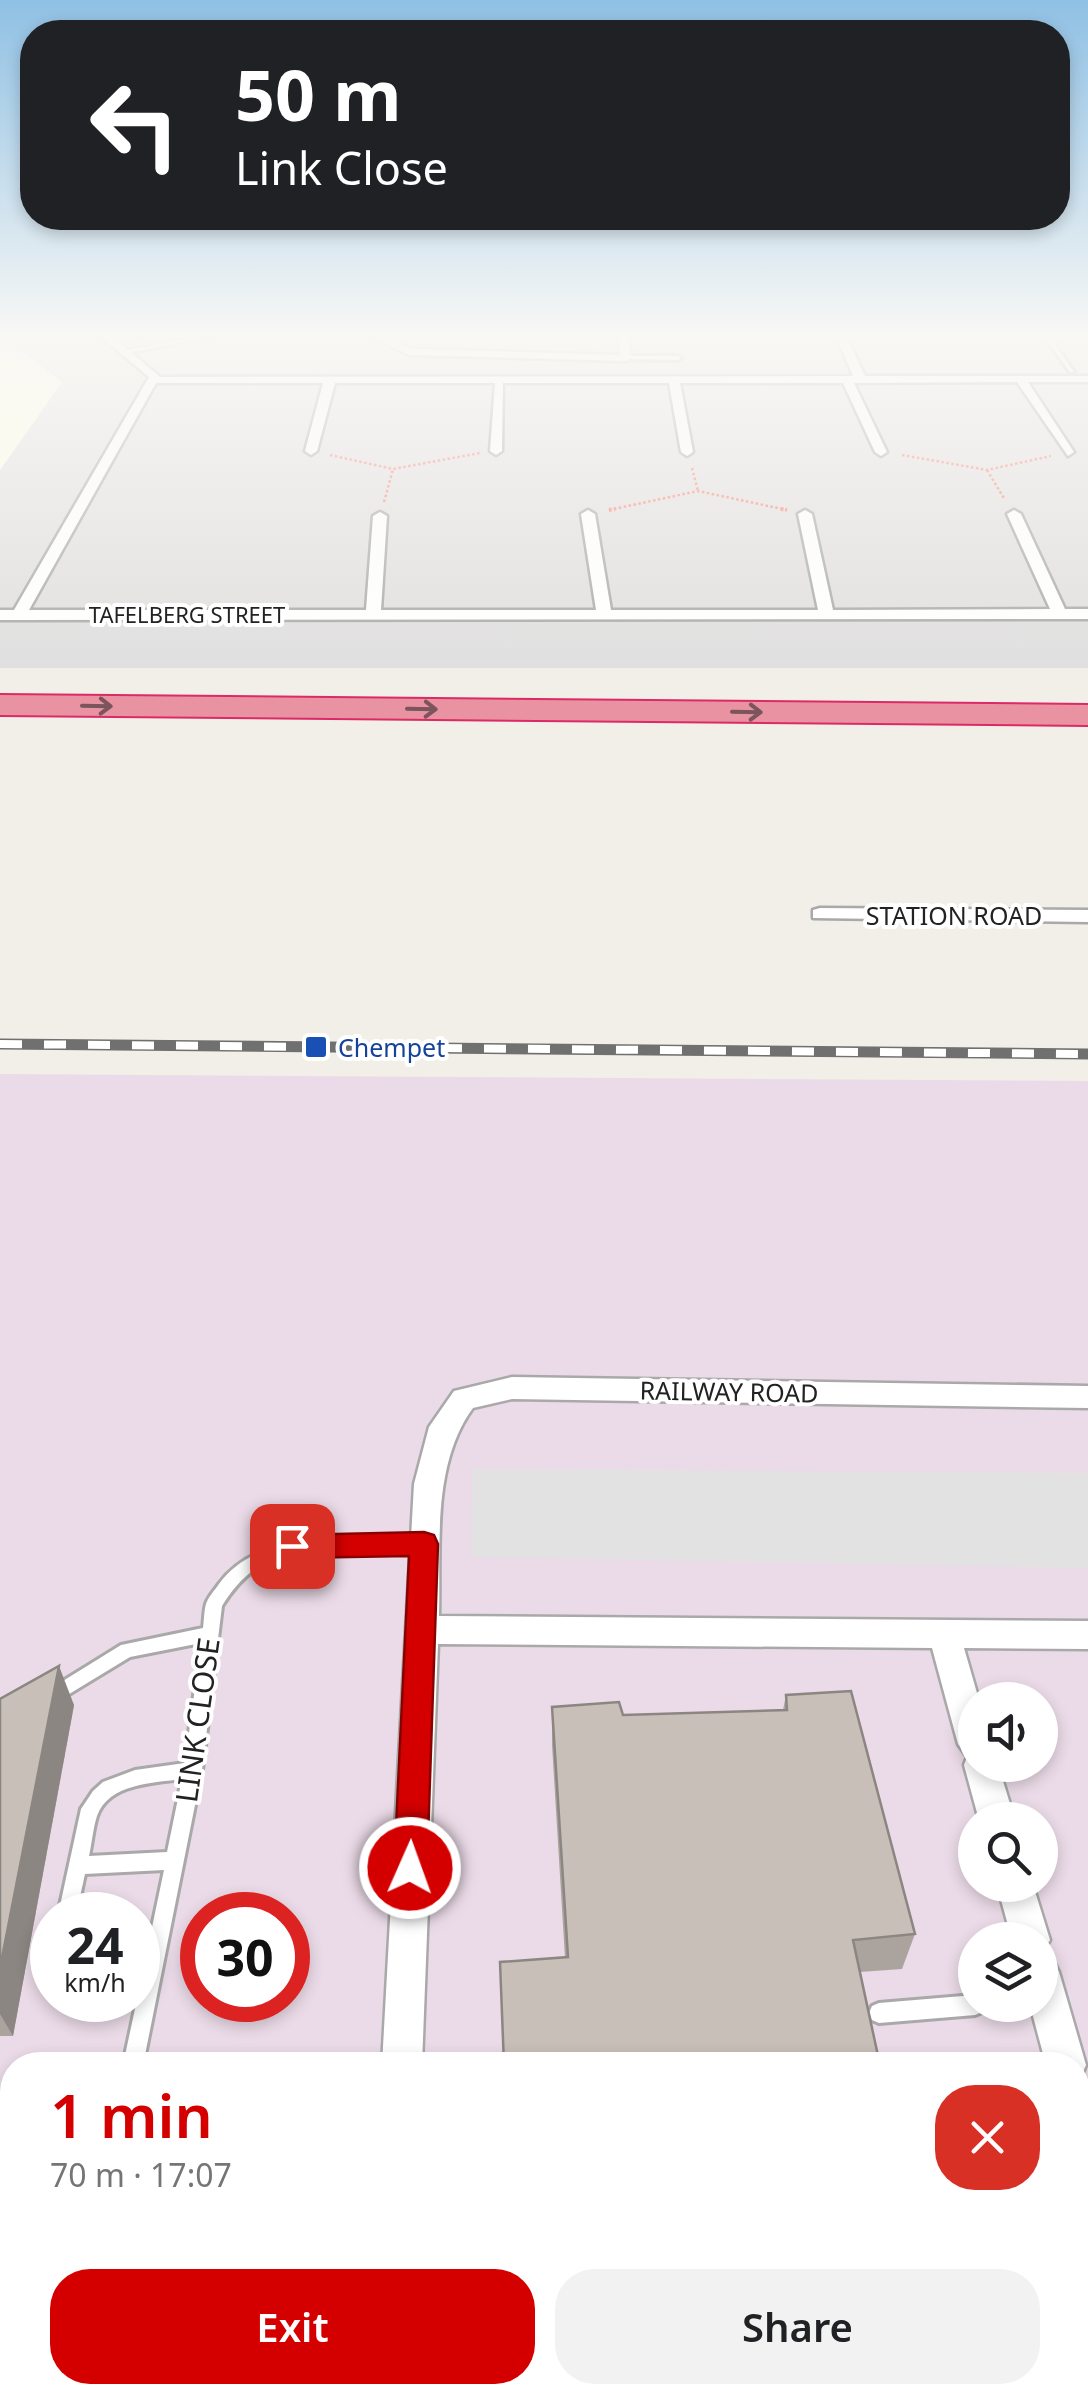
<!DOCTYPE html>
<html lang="en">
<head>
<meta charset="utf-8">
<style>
  :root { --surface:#fff; --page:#f2f2f2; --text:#202124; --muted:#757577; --accent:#d40000 }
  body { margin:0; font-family:"Noto Sans",sans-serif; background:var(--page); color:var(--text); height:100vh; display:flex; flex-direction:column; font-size:38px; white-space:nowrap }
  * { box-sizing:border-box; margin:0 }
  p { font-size:32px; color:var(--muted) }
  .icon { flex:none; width:55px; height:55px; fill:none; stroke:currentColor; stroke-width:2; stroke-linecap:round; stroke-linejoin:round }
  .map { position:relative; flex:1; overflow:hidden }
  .sheet { position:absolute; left:0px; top:2052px; width:1090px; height:352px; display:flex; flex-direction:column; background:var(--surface); border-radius:40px 40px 0 0; box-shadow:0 5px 15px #0003 }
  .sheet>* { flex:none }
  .banner { position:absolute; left:20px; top:20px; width:1050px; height:210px; border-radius:40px; box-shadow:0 5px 15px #0003; background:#202124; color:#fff; overflow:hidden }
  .buttons { position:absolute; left:958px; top:1682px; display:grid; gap:20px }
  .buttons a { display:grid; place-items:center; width:100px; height:100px; border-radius:50%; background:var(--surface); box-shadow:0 5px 15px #0003; font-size:50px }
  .speed { position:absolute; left:30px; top:1892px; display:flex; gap:20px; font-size:50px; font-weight:700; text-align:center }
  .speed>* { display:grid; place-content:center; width:130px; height:130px; border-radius:50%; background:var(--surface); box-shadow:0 5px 15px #0003; line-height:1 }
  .speed small { font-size:25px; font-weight:400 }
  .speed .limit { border:15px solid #d22; background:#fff; color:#111 }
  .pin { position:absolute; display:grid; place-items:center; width:85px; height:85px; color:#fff; margin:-42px; border-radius:20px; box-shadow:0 5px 15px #0006 }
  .me { position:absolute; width:110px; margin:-55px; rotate:2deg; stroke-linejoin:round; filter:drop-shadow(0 0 8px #0008) }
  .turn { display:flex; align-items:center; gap:35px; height:210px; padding:0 50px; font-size:45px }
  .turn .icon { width:130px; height:130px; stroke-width:2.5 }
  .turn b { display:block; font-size:70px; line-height:85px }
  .round { display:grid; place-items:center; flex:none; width:105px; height:105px; border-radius:40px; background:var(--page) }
  .summary { display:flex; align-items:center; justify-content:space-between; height:170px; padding:0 50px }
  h1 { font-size:60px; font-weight:600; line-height:75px; color:var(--accent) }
  .action { display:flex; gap:20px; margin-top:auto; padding:20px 50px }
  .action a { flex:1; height:115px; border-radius:40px; background:var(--accent); color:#fff; font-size:40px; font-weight:600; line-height:115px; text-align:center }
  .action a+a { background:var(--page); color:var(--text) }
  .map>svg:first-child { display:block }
  .residential { fill:#e0dfdf }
  .industrial { fill:#ebdbe8; fill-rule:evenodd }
  .education { fill:#ffffe5 }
  .parking { fill:#e2e2e2 }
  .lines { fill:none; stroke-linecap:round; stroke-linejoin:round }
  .service-casing { stroke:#a9a9a9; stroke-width:6 }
  .minor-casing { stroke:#a9a9a9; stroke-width:5 }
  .motorway-casing { stroke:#dc2a67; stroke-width:4 }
  .path-far1 { stroke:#fa8072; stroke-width:2.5; stroke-dasharray:2.5 2.5; stroke-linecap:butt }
  .path { stroke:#fa8072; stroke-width:4; stroke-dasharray:2.5 2.5; stroke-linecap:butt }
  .service { fill:#fff; fill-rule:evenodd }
  .minor { fill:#fff; fill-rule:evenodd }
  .motorway { fill:#e892a2; fill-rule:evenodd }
  .rail-casing { stroke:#707070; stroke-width:11 }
  .rail { stroke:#fff; stroke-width:8; stroke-dasharray:22; stroke-linecap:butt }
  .wall { fill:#aba49e }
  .shaded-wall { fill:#8b8681 }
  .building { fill:#c7bfb8; stroke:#8b8681; stroke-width:2.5 }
  .oneway { stroke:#7b545c }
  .route { fill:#d40000; stroke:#8a0000; stroke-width:2.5 }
  .transit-dot { fill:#1a4fb4; stroke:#fff; stroke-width:4 }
  .labels { text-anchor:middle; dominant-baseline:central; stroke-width:8; stroke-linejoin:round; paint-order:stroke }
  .far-street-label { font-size:22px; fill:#222; stroke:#fff }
  .street-label { font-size:25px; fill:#222; stroke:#fff }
  .transit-label { font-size:25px; fill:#164399; stroke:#fff; text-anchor:start }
  .near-street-label { font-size:30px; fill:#222; stroke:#fff }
</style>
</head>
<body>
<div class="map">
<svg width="1088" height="2403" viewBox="0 0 1088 2403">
  <rect width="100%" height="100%" fill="#f2efe9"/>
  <path class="residential" d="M4,336H1088V668H0V470L62,382Z"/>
  <path class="industrial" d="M0,1074L1088,1081V2403H0ZM975,1700H1040V1765H975ZM975,1820H1040V1885H975ZM52,1915H138V2000H52ZM202,1915H288V2000H202ZM975,1940H1040V2005H975ZM12,2065H1078V2392H12Z"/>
  <path class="education" d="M0,336L62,382L0,470Z"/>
  <path class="parking" d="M472,1469L1088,1473V1568L471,1557Z"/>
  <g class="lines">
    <defs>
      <g id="service">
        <path d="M135,336H148L112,344L109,342Z"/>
        <path d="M202,336H216L126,353L123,351Z"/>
        <path d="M1044,336H1049L1074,372H1070Z"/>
        <path d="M626,356H678L681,358L678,360L624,359Z"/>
        <path d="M336,1537L424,1538L429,1539L432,1544L429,1549L424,1550C374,1550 305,1541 260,1566C243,1576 232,1590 222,1606L202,1770L143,2065H123L142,1976H138V1958L146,1956L164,1870L85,1874L76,1915H58L81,1809L93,1791L103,1782L135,1770L185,1763L201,1643L130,1657L56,1702L50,1699L48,1694L50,1689L121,1645L203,1628C204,1621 204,1611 206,1604C208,1597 215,1590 219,1584C246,1547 294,1540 336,1537ZM182,1779L167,1852L89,1856C92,1843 93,1828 97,1816C109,1783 154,1783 182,1779Z"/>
        <path d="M975,1995V2005H985L982,2012L975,2015L879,2023L872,2020L869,2013L872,2006L879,2003Z"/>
        <path d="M12,2173V2193L0,2194V2174Z"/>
        <path d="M1088,2313V2335L1078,2336V2314Z"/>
        <path d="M35,2392H57L55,2403H33Z"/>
      </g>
      <g id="minor">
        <path d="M100,336H112L160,377L853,376L836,336H846L865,376H1088V382H1028L1074,452L1068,456L1017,382L854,383L887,452L881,456L875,452L843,383H680L693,452L687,456L681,452L669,383H503L502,451L496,455L490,451L495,383H335L317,451L311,455L305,451L323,383H156L29,610H366L373,516L380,512L387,516L381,610H596L581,514L588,510L595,514L611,610H818L798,514L805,510L812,514L833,610L1050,609L1007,514L1014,510L1021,514L1065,609H1088V619L0,620V610H14L149,377Z"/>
        <path d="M371,336H385L411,349L620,355L618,336H628L631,358L626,361L409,355Z"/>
        <path d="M820,908L1088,910V922L813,918V910Z"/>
        <path d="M512,1377L1088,1386V1408L512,1399L473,1408C431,1465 441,1548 439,1616L1088,1621V1649L964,1648L979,1700H975V1765H998L1015,1820H979L964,1765L967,1757L958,1744L932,1648L438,1644L422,2065H382L414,1484L429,1427L454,1391Z"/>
        <path d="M997,1885H1033L1050,1940L1042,1954L1053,1959L1059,1972L1086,2065L1080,2079L1078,2065H1046L1030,2005H1040V1940H1012Z"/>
        <path d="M1078,2085L1088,2089V2162L1078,2158Z"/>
        <rect x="366" y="2392" width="44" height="11"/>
      </g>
      <path id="motorway" d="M0,695L1088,705V725L0,715Z"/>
    </defs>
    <use href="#service" class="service-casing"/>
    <use href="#minor" class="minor-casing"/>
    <use href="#motorway" class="motorway-casing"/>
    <g class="path-far1">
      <path d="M330,455L393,469L480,453"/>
      <path d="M902,455L987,470L1051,456"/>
      <path d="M692,468L698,491"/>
      <path d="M987,470L1005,500"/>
      <path d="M384,502L393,469"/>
      <path d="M609,510L698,491L787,510"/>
    </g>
    <g class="path">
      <path d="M781,509L787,510"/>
      <path d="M609,510L615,509"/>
    </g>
    <use href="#service" class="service"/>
    <use href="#minor" class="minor"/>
    <use href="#motorway" class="motorway"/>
    <defs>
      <path id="rail" d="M0,1044L1088,1054"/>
    </defs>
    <use href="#rail" class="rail-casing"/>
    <use href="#rail" class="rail"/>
  </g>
  <g class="wall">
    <path d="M786,1695L915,1934L902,1969L860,1972L565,1958L552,1745V1707L623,1715L783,1710Z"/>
    <path d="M0,1699L74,1705L13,2036H0Z"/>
  </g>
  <path class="shaded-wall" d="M59,1666L74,1705L13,2036L0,2014V1968Z"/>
  <g class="building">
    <path d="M59,1666L0,1968V1699Z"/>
    <path d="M851,1691L915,1934L853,1940L880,2065H504L500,1962L568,1957L552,1707L619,1702L623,1715L787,1710L786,1695Z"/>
    <path d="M518,2392H895L897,2403H519Z"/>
  </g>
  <defs><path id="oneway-shaft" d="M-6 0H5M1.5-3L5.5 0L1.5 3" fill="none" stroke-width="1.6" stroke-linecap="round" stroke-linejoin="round" transform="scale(2.5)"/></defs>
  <g class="oneway">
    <use href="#oneway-shaft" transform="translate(97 706) rotate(1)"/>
    <use href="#oneway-shaft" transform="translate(422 709) rotate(1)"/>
    <use href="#oneway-shaft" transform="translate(747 712) rotate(1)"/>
  </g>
  <linearGradient id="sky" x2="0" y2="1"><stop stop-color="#8fc0e4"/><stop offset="0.5" stop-color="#f9f8f5"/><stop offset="1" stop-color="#f9f8f5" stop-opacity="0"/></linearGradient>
  <rect width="1088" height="673" fill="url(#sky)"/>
  <path class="route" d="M424,1532L434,1535L438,1544L427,1868L422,1879L410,1884L399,1879L394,1868L409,1556L292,1558L282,1555L278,1546L282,1538L292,1535Z"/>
  <rect class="transit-dot" x="304" y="1035" width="24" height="24" rx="5"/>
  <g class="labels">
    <g class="far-street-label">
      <text x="187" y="614">TAFELBERG STREET</text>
    </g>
    <g class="street-label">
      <text x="954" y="915">STATION ROAD</text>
      <text transform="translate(729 1391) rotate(1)">RAILWAY ROAD</text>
    </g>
    <g class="transit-label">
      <text x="338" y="1047">Chempet</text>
    </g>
    <g class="near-street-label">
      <text transform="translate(197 1720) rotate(-82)">LINK CLOSE</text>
    </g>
  </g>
</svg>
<div class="buttons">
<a><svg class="icon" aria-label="sound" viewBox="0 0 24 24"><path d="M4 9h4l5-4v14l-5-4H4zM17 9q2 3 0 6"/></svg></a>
<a><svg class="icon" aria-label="search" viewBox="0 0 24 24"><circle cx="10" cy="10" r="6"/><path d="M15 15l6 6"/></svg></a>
<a><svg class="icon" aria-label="layers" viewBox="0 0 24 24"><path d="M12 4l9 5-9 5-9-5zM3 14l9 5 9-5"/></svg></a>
</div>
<div class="speed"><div>24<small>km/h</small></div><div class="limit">30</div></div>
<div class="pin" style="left:292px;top:1546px;background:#d93025"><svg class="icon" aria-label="arrive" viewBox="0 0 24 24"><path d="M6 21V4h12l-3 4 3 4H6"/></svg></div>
<svg class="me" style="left:410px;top:1868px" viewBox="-20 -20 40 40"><circle r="17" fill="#d40000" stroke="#fff" stroke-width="3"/><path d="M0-11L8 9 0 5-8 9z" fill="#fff"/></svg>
<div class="banner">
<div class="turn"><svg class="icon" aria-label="left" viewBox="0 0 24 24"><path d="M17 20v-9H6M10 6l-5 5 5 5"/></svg><div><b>50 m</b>Link Close</div></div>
</div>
<section class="sheet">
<div class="summary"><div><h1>1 min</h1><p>70 m · 17:07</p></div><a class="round" style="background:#d93025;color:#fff"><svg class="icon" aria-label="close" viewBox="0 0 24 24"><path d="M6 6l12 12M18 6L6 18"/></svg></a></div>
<div class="action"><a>Exit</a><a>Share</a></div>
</section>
</div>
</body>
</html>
